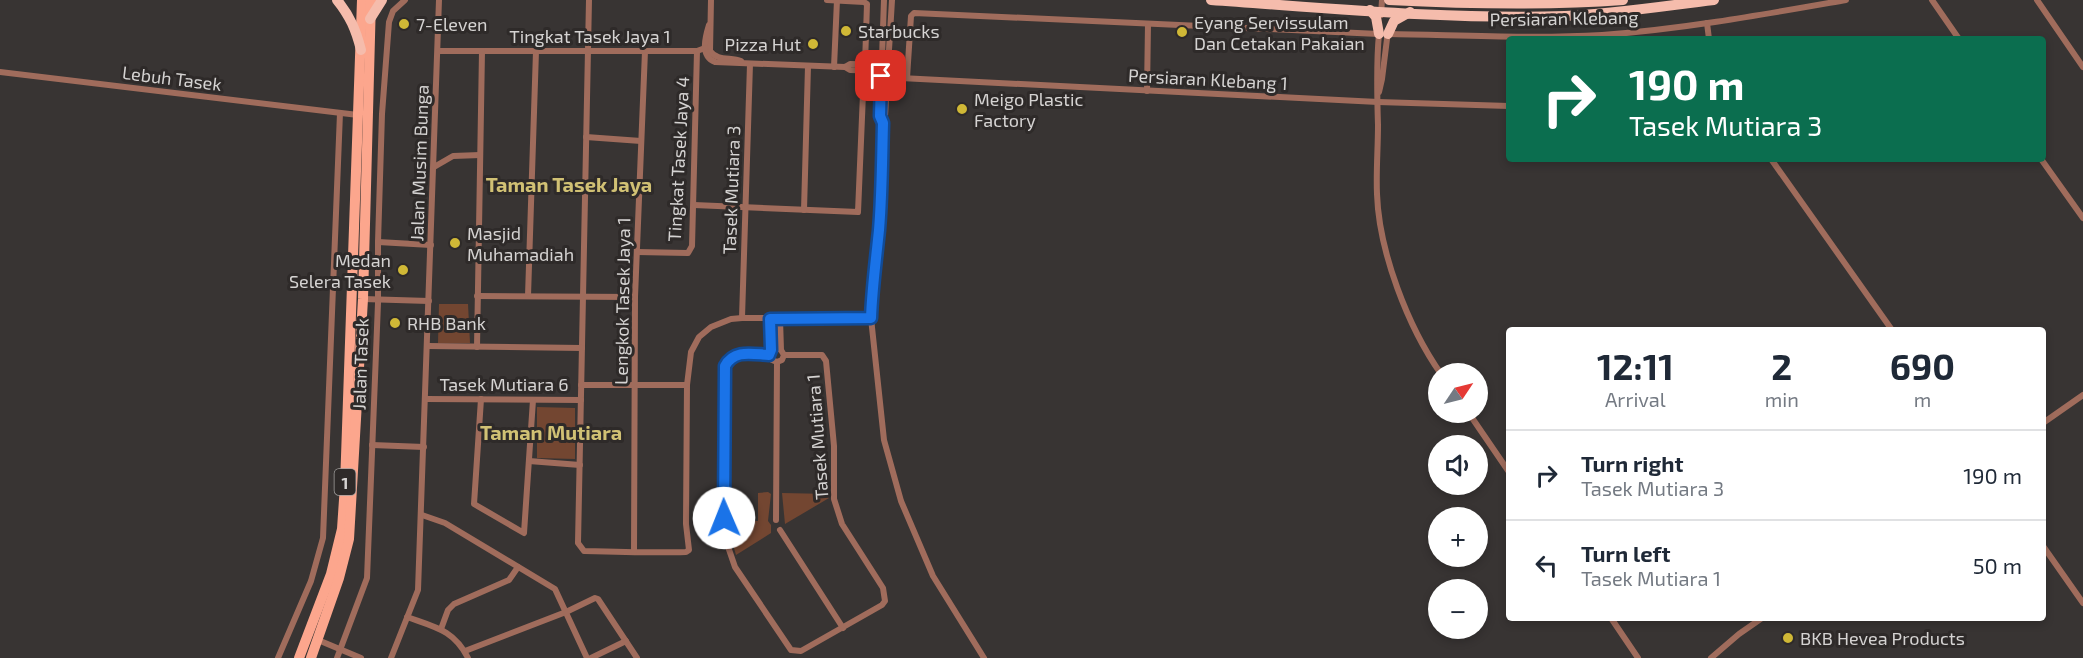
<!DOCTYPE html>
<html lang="en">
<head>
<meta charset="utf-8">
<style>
  :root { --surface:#fff; --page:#f6f6f7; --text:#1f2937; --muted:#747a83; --line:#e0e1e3 }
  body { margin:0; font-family:"Exo 2",sans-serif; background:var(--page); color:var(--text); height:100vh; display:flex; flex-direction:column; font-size:22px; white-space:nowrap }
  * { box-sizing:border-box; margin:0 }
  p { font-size:20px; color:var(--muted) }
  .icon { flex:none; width:33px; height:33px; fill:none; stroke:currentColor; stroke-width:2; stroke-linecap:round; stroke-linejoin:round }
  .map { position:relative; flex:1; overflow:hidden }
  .side { position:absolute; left:1506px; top:327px; width:540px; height:294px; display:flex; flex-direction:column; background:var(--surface); border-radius:6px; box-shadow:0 3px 9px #0003 }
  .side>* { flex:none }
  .banner { position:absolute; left:1506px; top:36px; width:540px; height:126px; border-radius:6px; box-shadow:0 3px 9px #0003; background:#0b6e4f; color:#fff; overflow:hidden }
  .needle { width:39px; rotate:55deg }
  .controls { position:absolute; left:1428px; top:363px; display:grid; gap:12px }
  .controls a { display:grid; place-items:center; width:60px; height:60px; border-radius:50%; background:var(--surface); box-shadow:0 3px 9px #0003; font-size:30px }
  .pin { position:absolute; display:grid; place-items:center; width:51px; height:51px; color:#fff; margin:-26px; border-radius:12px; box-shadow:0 3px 9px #0006 }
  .me { position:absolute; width:66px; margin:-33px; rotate:359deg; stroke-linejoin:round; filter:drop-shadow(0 0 4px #0008) }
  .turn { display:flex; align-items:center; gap:21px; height:126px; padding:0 24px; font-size:27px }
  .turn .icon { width:78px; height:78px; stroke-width:2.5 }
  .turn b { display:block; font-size:42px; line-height:51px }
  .eta { display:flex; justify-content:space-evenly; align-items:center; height:102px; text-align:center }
  .eta b { font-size:36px; font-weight:700; line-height:42px }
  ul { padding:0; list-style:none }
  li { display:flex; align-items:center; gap:18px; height:90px; padding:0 24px; border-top:2px solid var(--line) }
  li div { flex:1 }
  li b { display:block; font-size:22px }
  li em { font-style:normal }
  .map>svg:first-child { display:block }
  .green { fill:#734631 }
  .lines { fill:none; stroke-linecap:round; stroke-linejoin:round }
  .minor { stroke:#a06c5c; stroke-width:6 }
  .primary { stroke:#fca68d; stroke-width:10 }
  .trunk { stroke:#f5bcac; stroke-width:10 }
  .route-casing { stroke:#114b97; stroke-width:15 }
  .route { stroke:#1a73e8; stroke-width:10 }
  .poi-dot { fill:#d0b836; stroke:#2e2a29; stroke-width:2 }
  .labels { text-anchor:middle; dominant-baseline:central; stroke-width:6; stroke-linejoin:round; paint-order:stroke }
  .shield { fill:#2e2a29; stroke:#a3a09f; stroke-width:1.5 }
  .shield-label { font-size:16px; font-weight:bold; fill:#d5d3d2 }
  .street-label { font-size:18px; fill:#d5d3d2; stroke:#2e2a29 }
  .poi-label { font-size:18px; fill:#d5d3d2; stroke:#2e2a29; text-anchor:start }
  .neighbourhood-label { font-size:20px; font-weight:bold; fill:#d1c174; stroke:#2e2a29 }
</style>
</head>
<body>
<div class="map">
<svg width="2083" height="658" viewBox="0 0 2083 658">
  <rect width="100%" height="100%" fill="#383433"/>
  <g class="green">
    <path d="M439,304H468L470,343H438Z"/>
    <path d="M537,407L575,408V459L537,458Z"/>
    <path d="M768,492L771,494L768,521L771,525V533L736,555L731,538L733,523L736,520L758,521V493Z"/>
    <path d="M782,493L830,494L829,498L785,524Z"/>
  </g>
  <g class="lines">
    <g class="minor">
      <path d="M589,0L578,543L584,551C618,552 652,553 686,552L689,550L686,524L687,385L691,352L699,337L711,327L731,319L742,318H871"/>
      <path d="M711,0L710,51C717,61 731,57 741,61"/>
      <path d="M827,0L864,2L867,4L865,64"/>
      <path d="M892,0L885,116L883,123L879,229L872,286L871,318L884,440L901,501L933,576L984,658"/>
      <path d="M1932,0L1959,39"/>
      <path d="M2037,0L2083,67"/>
      <path d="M1381,15L1382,0"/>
      <path d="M1707,23L1709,39"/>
      <path d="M709,25C705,38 700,56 715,62L845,67L850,64L888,65"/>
      <path d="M1379,34C1376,64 1377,94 1378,125C1378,148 1376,171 1377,194C1379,252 1408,327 1441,374"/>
      <path d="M1388,34C1459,35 1531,39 1602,35C1684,29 1766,14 1846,0"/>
      <path d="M438,51H697L705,48"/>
      <path d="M834,67L837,0"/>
      <path d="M845,67L850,70L886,71"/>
      <path d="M0,72L358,115"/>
      <path d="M881,77L1378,102L1509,106"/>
      <path d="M907,78L911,16L914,13L1379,34"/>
      <path d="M1147,91L1148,24"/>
      <path d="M1379,92L1382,79L1388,31"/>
      <path d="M883,123L880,116L884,0"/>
      <path d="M586,137L641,141"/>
      <path d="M1771,159L1892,330"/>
      <path d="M2041,159L2083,218"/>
      <path d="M434,167L453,156L480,155"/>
      <path d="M694,205L858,212L864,70"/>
      <path d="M804,210L808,66"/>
      <path d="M378,242L431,245"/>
      <path d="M637,252L688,253L692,246L697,51"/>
      <path d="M477,296L635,297"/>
      <path d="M528,296L536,51"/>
      <path d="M363,299L429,301"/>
      <path d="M742,318L750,64"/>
      <path d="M770,319L771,350"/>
      <path d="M780,319L781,350L784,355L782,360L777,362L772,360L769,355L771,350L776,348L781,350"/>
      <path d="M428,346L582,348"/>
      <path d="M477,347L482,51"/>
      <path d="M769,355H734L725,366L724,535L735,567L791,650L801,651L882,605L885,601L883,588L842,524L834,499V446L826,361L822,355H784"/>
      <path d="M581,385H687"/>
      <path d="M426,399L581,400"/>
      <path d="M481,399L474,504L524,533L533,400"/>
      <path d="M1468,412L1509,472"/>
      <path d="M2043,423L2083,395"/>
      <path d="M372,445L424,447"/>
      <path d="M529,461L580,465"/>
      <path d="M422,515L445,523L555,589L587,658"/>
      <path d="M776,520L777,362"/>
      <path d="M780,530L843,628"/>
      <path d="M2043,546L2083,603"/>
      <path d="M634,552L635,297L645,51"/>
      <path d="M407,617C435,627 454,630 468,658"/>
      <path d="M1611,618L1638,658"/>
      <path d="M441,629L448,610L454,604L509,580L518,567"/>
      <path d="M318,640L361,658"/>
      <path d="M465,651L566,612L595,598L598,599L637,658"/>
      <path d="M278,658L311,581L323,538L340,113"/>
      <path d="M337,658L367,578L378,303V242L382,114L389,22L393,11L405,0"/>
      <path d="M391,658L418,590L439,0"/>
      <path d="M591,658L626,641"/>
      <path d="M1711,658L1739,634L1762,618"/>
    </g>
    <g class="primary">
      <path d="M299,658L331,574L342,529L345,485L362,0"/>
      <path d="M311,658L339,578L349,539L363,299L371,0"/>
    </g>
    <g class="trunk">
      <path d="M337,0C350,16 356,30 361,50"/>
      <path d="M1211,0C1327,8 1449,20 1565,16C1614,14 1664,6 1714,0"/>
      <path d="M1389,0C1467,4 1544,6 1623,0"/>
      <path d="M1370,10L1376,17L1379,34"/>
      <path d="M370,19L382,0"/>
      <path d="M1388,34L1394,21L1410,12"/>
    </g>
  </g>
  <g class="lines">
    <defs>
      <path id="route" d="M724,518L725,366C734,349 752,354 769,355L771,350L770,319L871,318C872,289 876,260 879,230C882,194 882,158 883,123L880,116L881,76"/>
    </defs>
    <use href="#route" class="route-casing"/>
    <use href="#route" class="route"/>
  </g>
  <g class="poi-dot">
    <circle cx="404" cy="24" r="6"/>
    <circle cx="846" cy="31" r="6"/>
    <circle cx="1182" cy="32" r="6"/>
    <circle cx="813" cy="44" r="6"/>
    <circle cx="962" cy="109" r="6"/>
    <circle cx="455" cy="243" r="6"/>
    <circle cx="403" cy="270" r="6"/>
    <circle cx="395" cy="323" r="6"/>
    <circle cx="1788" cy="638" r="6"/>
  </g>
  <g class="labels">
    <rect class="shield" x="334.5" y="469" width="21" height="26" rx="4.5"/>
    <g class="shield-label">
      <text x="345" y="482">1</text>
    </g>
    <g class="street-label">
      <text transform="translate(1564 18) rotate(-1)">Persiaran Klebang</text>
      <text x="590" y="36">Tingkat Tasek Jaya 1</text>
      <text transform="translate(172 78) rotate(7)">Lebuh Tasek</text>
      <text transform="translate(1208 79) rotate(3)">Persiaran Klebang 1</text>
      <text transform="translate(678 159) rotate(-87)">Tingkat Tasek Jaya 4</text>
      <text transform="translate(419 163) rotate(-88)">Jalan Musim Bunga</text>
      <text transform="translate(731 190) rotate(-88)">Tasek Mutiara 3</text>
      <text transform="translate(622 301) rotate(-89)">Lengkok Tasek Jaya 1</text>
      <text transform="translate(360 364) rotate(-88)">Jalan Tasek</text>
      <text x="504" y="384">Tasek Mutiara 6</text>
      <text transform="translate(817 437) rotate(-94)">Tasek Mutiara 1</text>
    </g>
    <g class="poi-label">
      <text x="1194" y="22">Eyang Servissulam<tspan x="1194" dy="21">Dan Cetakan Pakaian</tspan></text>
      <text x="416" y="24">7-Eleven</text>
      <text x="858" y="31">Starbucks</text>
      <text x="801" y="44" text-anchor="end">Pizza Hut</text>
      <text x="974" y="99">Meigo Plastic<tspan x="974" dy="21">Factory</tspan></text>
      <text x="467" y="233">Masjid<tspan x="467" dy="21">Muhamadiah</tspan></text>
      <text x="391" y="260" text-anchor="end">Medan<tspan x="391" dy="21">Selera Tasek</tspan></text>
      <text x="407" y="323">RHB Bank</text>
      <text x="1800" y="638">BKB Hevea Products</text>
    </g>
    <g class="neighbourhood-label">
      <text x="569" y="184">Taman Tasek Jaya</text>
      <text x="551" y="432">Taman Mutiara</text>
    </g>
  </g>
</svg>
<div class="controls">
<a><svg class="needle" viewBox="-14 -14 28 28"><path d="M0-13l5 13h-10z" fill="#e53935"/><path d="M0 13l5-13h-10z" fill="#747a83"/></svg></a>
<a><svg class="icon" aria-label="sound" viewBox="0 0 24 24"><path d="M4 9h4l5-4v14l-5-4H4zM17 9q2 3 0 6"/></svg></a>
<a>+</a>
<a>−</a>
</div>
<div class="pin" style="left:881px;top:76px;background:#d93025"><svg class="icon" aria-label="arrive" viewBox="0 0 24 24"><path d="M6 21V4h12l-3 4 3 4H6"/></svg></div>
<svg class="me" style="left:724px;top:518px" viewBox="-20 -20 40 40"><circle r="19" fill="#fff"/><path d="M0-13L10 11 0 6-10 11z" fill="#1a73e8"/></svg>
<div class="banner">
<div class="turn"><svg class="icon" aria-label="right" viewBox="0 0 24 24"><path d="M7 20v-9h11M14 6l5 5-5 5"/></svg><div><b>190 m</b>Tasek Mutiara 3</div></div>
</div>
<section class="side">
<div class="eta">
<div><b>12:11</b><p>Arrival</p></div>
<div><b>2</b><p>min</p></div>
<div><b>690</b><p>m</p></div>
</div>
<ul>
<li><svg class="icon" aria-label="right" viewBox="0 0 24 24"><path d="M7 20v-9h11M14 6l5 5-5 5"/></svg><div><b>Turn right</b><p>Tasek Mutiara 3</p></div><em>190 m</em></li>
<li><svg class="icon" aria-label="left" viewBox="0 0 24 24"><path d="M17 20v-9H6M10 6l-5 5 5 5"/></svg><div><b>Turn left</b><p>Tasek Mutiara 1</p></div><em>50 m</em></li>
</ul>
</section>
</div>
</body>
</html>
